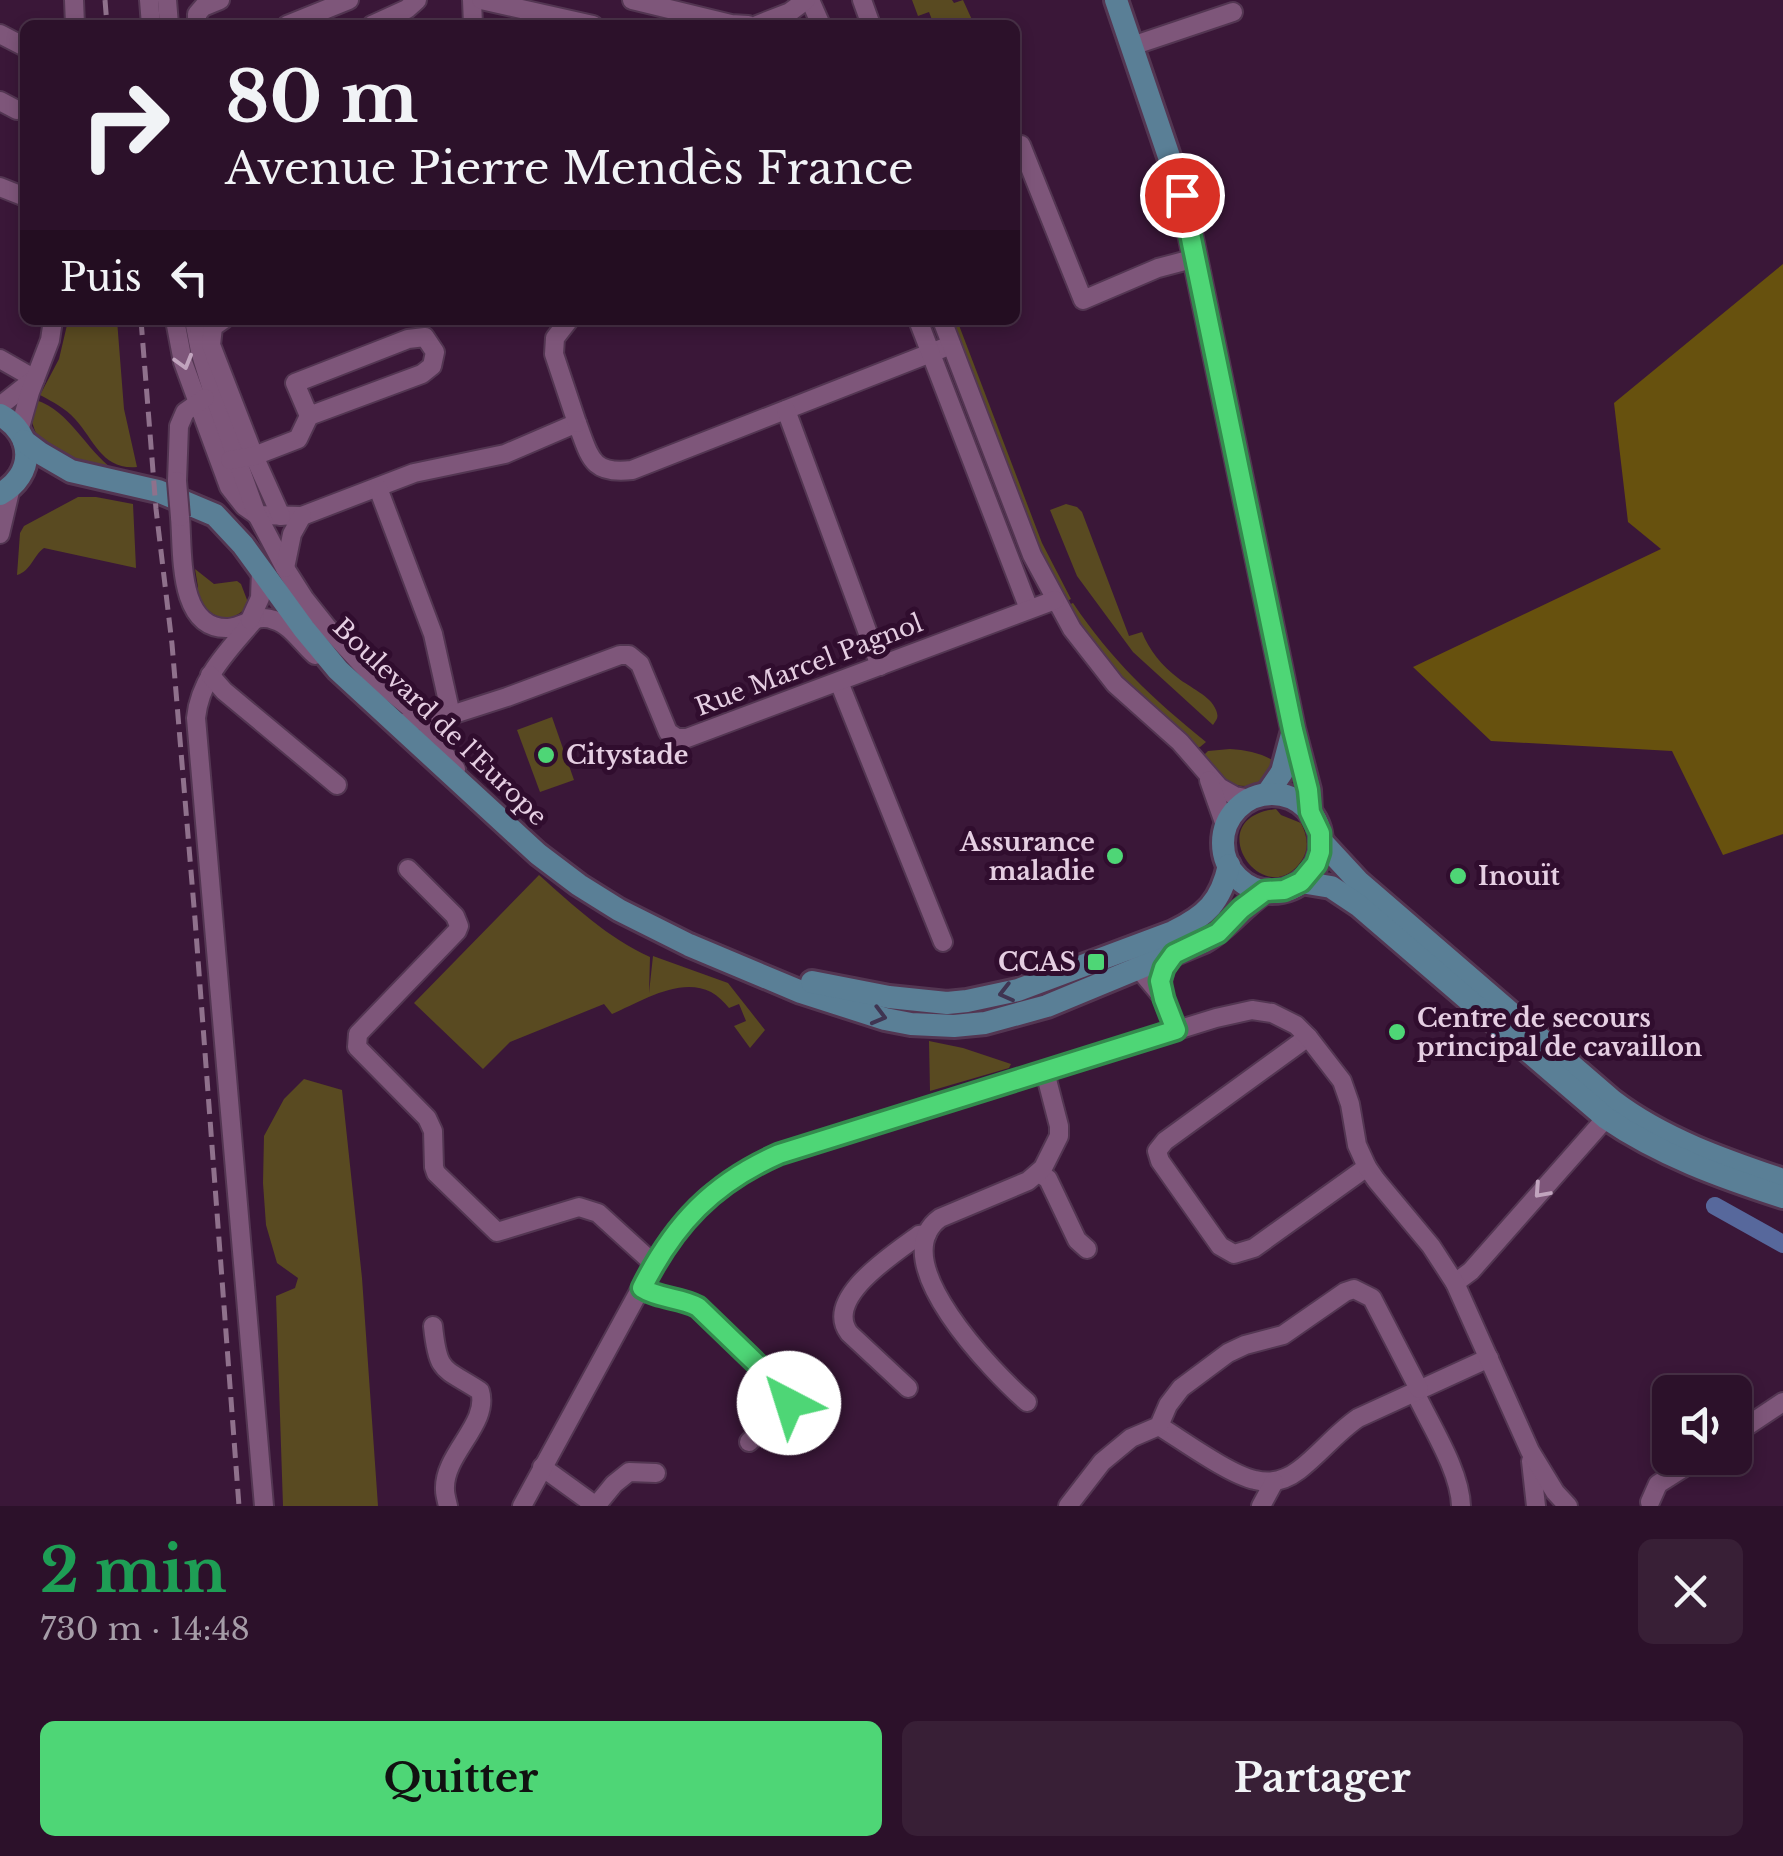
<!DOCTYPE html>
<html lang="fr">
<head>
<meta charset="utf-8">
<style>
  :root { --surface:#2c112a; --page:#381f36; --text:#f1f3f6; --muted:#a69da8; --line:#483147; --accent:#4ed676 }
  body { margin:0; font-family:"Libre Baskerville",serif; background:var(--page); color:var(--text); height:100vh; display:flex; flex-direction:column; font-size:38px; white-space:nowrap }
  * { box-sizing:border-box; margin:0 }
  p { font-size:32px; color:var(--muted) }
  .icon { flex:none; width:55px; height:55px; fill:none; stroke:currentColor; stroke-width:2; stroke-linecap:round; stroke-linejoin:round }
  .map { position:relative; height:1506px; overflow:hidden }
  .panel { display:flex; flex-direction:column; background:var(--surface); flex:1 }
  .panel>* { flex:none }
  .banner { position:absolute; left:20px; top:20px; width:1000px; height:305px; border-radius:15px; box-shadow:0 5px 15px #0003,0 0 0 2px var(--line); background:#2c112a; color:var(--text); overflow:hidden }
  .fabs { position:absolute; left:1652px; top:1375px; display:grid; gap:20px }
  .fabs a { display:grid; place-items:center; width:100px; height:100px; border-radius:15px; background:var(--surface); box-shadow:0 5px 15px #0003,0 0 0 2px var(--line); font-size:50px }
  .pin { position:absolute; display:grid; place-items:center; width:85px; height:85px; color:#fff; margin:-42px; border:5px solid #fff; border-radius:50%; box-shadow:0 2px 10px #0007 }
  .me { position:absolute; width:110px; margin:-55px; rotate:320deg; stroke-linejoin:round; filter:drop-shadow(0 0 8px #0008) }
  .turn { display:flex; align-items:center; gap:35px; height:210px; padding:0 40px; font-size:45px }
  .turn .icon { width:130px; height:130px; stroke-width:2.5 }
  .turn b { display:block; font-size:70px; line-height:85px }
  .then { display:flex; align-items:center; height:95px; padding:0 40px; background:#0003; gap:20px; font-size:38px }
  .round { display:grid; place-items:center; flex:none; width:105px; height:105px; border-radius:15px; background:var(--page) }
  .headline { display:flex; align-items:center; justify-content:space-between; height:170px; padding:0 40px }
  h1 { font-size:60px; font-weight:800; line-height:75px; color:#1e9e55 }
  .action { display:flex; gap:20px; margin-top:auto; padding:20px 40px }
  .action a { flex:1; height:115px; border-radius:15px; background:var(--accent); color:#111; font-size:40px; font-weight:800; line-height:115px; text-align:center }
  .action a+a { background:var(--page); color:var(--text) }
  .map>svg:first-child { display:block }
  .green { fill:#594a21 }
  .forest { fill:#67510e }
  .lines { fill:none; stroke-linecap:round; stroke-linejoin:round }
  .canal { stroke:#57689c; stroke-width:18 }
  .minor-casing { stroke:#533652; stroke-width:22 }
  .major-casing { stroke:#533652; stroke-width:28 }
  .minor { stroke:#7e567a; stroke-width:18 }
  .major { stroke:#5a7f96; stroke-width:22 }
  .rail { stroke:#8f718c; stroke-width:5; stroke-dasharray:15 8; stroke-linecap:butt }
  .minor-bridge-casing { stroke:#533652; stroke-width:22; stroke-linecap:butt }
  .minor-bridge { stroke:#7e567a; stroke-width:18 }
  .oneway { stroke:#c1a4be }
  .oneway2 { stroke:#3f3552 }
  .route-casing { stroke:#338b4d; stroke-width:25 }
  .route { stroke:#4ed676; stroke-width:18 }
  .poi-dot { fill:#4ed676; stroke:#300d2e; stroke-width:4 }
  .labels { text-anchor:middle; dominant-baseline:central; stroke-width:10; stroke-linejoin:round; paint-order:stroke }
  .street-label { font-size:25px; fill:#e5cee2; stroke:#300d2e }
  .poi-label { font-size:25px; font-weight:bold; fill:#e5cee2; stroke:#300d2e; text-anchor:start }
</style>
</head>
<body>
<div class="map">
<svg width="1783" height="1506" viewBox="0 0 1783 1506">
  <rect width="100%" height="100%" fill="#3a1738"/>
  <g class="green">
    <path d="M912,0H952L954,3L963,0L973,22L965,25H934L929,12L918,16Z"/>
    <path d="M78,320H117L124,409L137,467C102,470 95,441 75,419C65,408 53,402 40,395L59,359L67,325Z"/>
    <path d="M950,320H957L1042,543L1071,599L1065,602L1035,544Z"/>
    <path d="M36,400C71,412 85,449 114,470L83,461L66,459L37,437L31,419Z"/>
    <path d="M78,497H96L133,504L136,568L44,548C33,556 31,571 17,575L20,533L24,526Z"/>
    <path d="M1066,504L1077,507L1082,512L1129,636L1142,632C1149,650 1162,666 1178,678C1189,687 1211,696 1216,710C1219,718 1217,719 1213,725L1133,652L1077,576L1050,510Z"/>
    <path d="M195,569L214,584L237,581L241,584L249,605C227,629 209,616 195,594L198,587Z"/>
    <path d="M1073,603C1112,661 1152,698 1206,742L1200,747H1197L1119,674L1089,637L1068,605Z"/>
    <path d="M552,717L574,780L540,792L517,730Z"/>
    <path d="M1230,749C1247,750 1261,753 1276,762L1265,783C1232,792 1224,781 1204,755L1208,751Z"/>
    <path d="M1276,809L1281,815L1301,823C1307,835 1310,848 1302,860C1265,916 1197,818 1276,809Z"/>
    <path d="M539,875C574,906 608,938 650,957L649,993L653,956L728,983L765,1030L750,1048L734,1026L746,1021L739,1004L729,1008C724,1002 718,996 711,992C680,976 640,1002 612,1014L604,1004L510,1042L483,1069L414,1003Z"/>
    <path d="M929,1041L963,1048L1011,1064L1009,1068L930,1091Z"/>
    <path d="M304,1079L342,1090L362,1278L378,1506H283L276,1296L295,1288L298,1278L277,1263L266,1225L263,1183L264,1136L284,1099Z"/>
  </g>
  <path class="forest" d="M1783,264V834L1723,855L1672,751L1491,741L1413,667L1661,549L1628,522L1614,403Z"/>
  <g class="lines">
    <path class="canal" d="M1715,1206L1783,1244"/>
    <defs>
      <g id="minor">
        <path d="M74,0L75,25"/>
        <path d="M149,0L151,25"/>
        <path d="M167,0L169,25"/>
        <path d="M472,0L473,25"/>
        <path d="M481,0L593,25"/>
        <path d="M632,0L731,24L748,25"/>
        <path d="M810,0L821,25"/>
        <path d="M862,0L871,25"/>
        <path d="M197,25V14L203,7L220,0"/>
        <path d="M287,25L349,0"/>
        <path d="M372,25L407,9L417,0"/>
        <path d="M757,25L790,12L806,0"/>
        <path d="M0,34L25,47"/>
        <path d="M1132,46L1233,12"/>
        <path d="M0,101L17,110"/>
        <path d="M1015,147L1021,145L1083,300L1158,268L1196,258"/>
        <path d="M0,187L25,197"/>
        <path d="M175,320L183,362L229,487L244,506L257,515L302,516L414,473L505,454L577,423C590,457 591,475 632,470L951,345"/>
        <path d="M194,320L200,351L213,393L257,515L285,568L304,598L327,627L376,680L424,719L433,738L456,769"/>
        <path d="M223,320L213,327L211,345L254,456L281,516"/>
        <path d="M569,320L555,338L554,354L577,423"/>
        <path d="M918,320L1029,609"/>
        <path d="M942,320L1032,555L1072,629L1115,684L1180,742L1219,787L1235,796L1251,799"/>
        <path d="M0,359L35,379"/>
        <path d="M0,406L34,379"/>
        <path d="M786,410L880,666"/>
        <path d="M19,431L30,392L50,340L53,320"/>
        <path d="M230,460L254,456L298,439L309,416L422,374L432,366L435,352L425,337L408,339L295,383L309,416"/>
        <path d="M177,481L179,426L185,412L205,398"/>
        <path d="M378,488L433,634L451,715"/>
        <path d="M180,517C183,551 177,630 228,628C245,627 256,613 274,620C291,625 302,644 315,655"/>
        <path d="M0,534L11,487"/>
        <path d="M285,568L292,534L302,516"/>
        <path d="M255,619C230,649 200,677 196,718L264,1506"/>
        <path d="M250,620L260,598L261,570"/>
        <path d="M210,675L224,691L337,785"/>
        <path d="M839,682L943,942"/>
        <path d="M396,724L451,715L507,697L620,655H629L640,664L668,732L677,738H687L1055,600"/>
        <path d="M1209,780L1226,828"/>
        <path d="M408,869L455,916L459,926L457,931L358,1034L357,1047L427,1118L433,1131L434,1167L436,1173L497,1232L579,1207L598,1213L654,1264"/>
        <path d="M1174,954C1153,984 1163,999 1176,1030"/>
        <path d="M1138,960L1139,969L1164,999"/>
        <path d="M1308,1037L1165,1141L1157,1151L1160,1161L1220,1246L1234,1254L1254,1248L1367,1167"/>
        <path d="M1039,1173L1048,1179L1077,1240L1087,1249"/>
        <path d="M1455,1283L1471,1271L1606,1118"/>
        <path d="M642,1288C659,1299 680,1297 698,1307L785,1391L789,1398V1403L749,1442"/>
        <path d="M433,1326C438,1374 443,1367 480,1391C490,1424 443,1454 445,1490C445,1495 447,1501 448,1506"/>
        <path d="M908,1388L849,1333C823,1298 895,1253 919,1235L927,1234"/>
        <path d="M1415,1392C1430,1425 1460,1470 1461,1506"/>
        <path d="M1027,1402C995,1374 882,1260 940,1218L1028,1181L1043,1168L1059,1136V1126L1045,1072"/>
        <path d="M1159,1426C1182,1440 1230,1475 1255,1480C1271,1484 1286,1480 1299,1470C1320,1454 1336,1433 1358,1418L1489,1358"/>
        <path d="M1735,1434L1783,1402"/>
        <path d="M1531,1461L1536,1506"/>
        <path d="M542,1467L596,1506L614,1484L629,1472L656,1473"/>
        <path d="M1650,1502L1658,1484L1699,1458"/>
        <path d="M522,1506L654,1264L669,1241L692,1212L708,1196L751,1167L779,1154L1216,1018L1252,1010L1272,1013L1296,1025L1308,1037L1342,1081L1350,1104L1357,1145L1367,1167L1376,1180L1431,1246L1455,1283L1530,1451L1555,1492L1568,1506"/>
        <path d="M1068,1506L1102,1462L1131,1438L1159,1426L1168,1405L1181,1388L1228,1353L1245,1345L1283,1335L1345,1292L1354,1289L1372,1298L1419,1389"/>
        <path d="M1261,1506L1274,1482"/>
      </g>
      <g id="major">
        <path d="M1116,0L1182,195L1293,729L1309,790L1310,812"/>
        <path d="M0,415C35,434 35,475 0,494"/>
        <path d="M24,441L40,453L71,471L158,491L215,515L243,545L304,629L338,670L538,854L579,885L619,910L689,945L801,992L885,1019L911,1024L954,1026L985,1023L1047,1006L1204,941C1227,928 1242,906 1265,891"/>
        <path d="M1267,794L1282,772L1292,734"/>
        <circle cx="1272" cy="843" r="49"/>
        <path d="M1321,841L1358,881L1613,1101C1663,1139 1724,1160 1783,1180"/>
        <path d="M1301,882L1331,887L1358,905L1606,1118C1660,1155 1721,1177 1783,1197"/>
        <path d="M812,982L889,997L947,1003L967,1001L1018,990L1173,932C1206,916 1221,902 1229,865"/>
      </g>
    </defs>
    <use href="#minor" class="minor-casing"/>
    <use href="#major" class="major-casing"/>
    <use href="#minor" class="minor"/>
    <use href="#major" class="major"/>
    <g class="rail">
      <path d="M105,0L107,25"/>
      <path d="M141,320L156,509L172,644L195,919L239,1506"/>
    </g>
    <defs>
      <path id="minor-bridge" d="M177,481L180,517"/>
    </defs>
    <use href="#minor-bridge" class="minor-bridge-casing"/>
    <use href="#minor-bridge" class="minor-bridge"/>
  </g>
  <defs><path id="oneway-chevron" d="M-2-3.5L2.5 0L-2 3.5" fill="none" stroke-width="1.6" stroke-linecap="round" stroke-linejoin="round" transform="scale(2.5)"/></defs>
  <g class="oneway">
    <use href="#oneway-chevron" transform="translate(184 362) rotate(74)"/>
    <use href="#oneway-chevron" transform="translate(1541 1191) rotate(132)"/>
  </g>
  <g class="oneway2">
    <use href="#oneway-chevron" transform="translate(1006 993) rotate(166)"/>
    <use href="#oneway-chevron" transform="translate(879 1016) rotate(15)"/>
  </g>
  <g class="lines">
    <defs>
      <path id="route" d="M789,1403V1398L785,1391L698,1307C680,1297 659,1299 642,1288C674,1224 713,1183 779,1154L1176,1030L1164,999L1160,981L1164,968L1174,954L1218,933L1241,909L1265,891L1284,890L1301,882L1316,864L1320,852V833L1310,812L1308,790L1293,730L1182,195"/>
    </defs>
    <use href="#route" class="route-casing"/>
    <use href="#route" class="route"/>
  </g>
  <g class="poi-dot">
    <circle cx="546" cy="755" r="10"/>
    <circle cx="1115" cy="856" r="10"/>
    <circle cx="1458" cy="876" r="10"/>
    <rect x="1086" y="952" width="20" height="20" rx="5"/>
    <circle cx="1397" cy="1032" r="10"/>
  </g>
  <g class="labels">
    <g class="street-label">
      <text transform="translate(809 665) rotate(-21)">Rue Marcel Pagnol</text>
      <text transform="translate(440 722) rotate(44)">Boulevard de l'Europe</text>
    </g>
    <g class="poi-label">
      <text x="566" y="755">Citystade</text>
      <text x="1095" y="842" text-anchor="end">Assurance<tspan x="1095" dy="29">maladie</tspan></text>
      <text x="1478" y="876">Inouït</text>
      <text x="1076" y="962" text-anchor="end">CCAS</text>
      <text x="1417" y="1018">Centre de secours<tspan x="1417" dy="29">principal de cavaillon</tspan></text>
    </g>
  </g>
</svg>
<div class="fabs">
<a><svg class="icon" aria-label="sound" viewBox="0 0 24 24"><path d="M4 9h4l5-4v14l-5-4H4zM17 9q2 3 0 6"/></svg></a>
</div>
<div class="pin" style="left:1182px;top:195px;background:#d93025"><svg class="icon" aria-label="arrive" viewBox="0 0 24 24"><path d="M6 21V4h12l-3 4 3 4H6"/></svg></div>
<svg class="me" style="left:789px;top:1403px" viewBox="-20 -20 40 40"><circle r="19" fill="#fff"/><path d="M0-13L10 11 0 6-10 11z" fill="#4ed676"/></svg>
<div class="banner">
<div class="turn"><svg class="icon" aria-label="right" viewBox="0 0 24 24"><path d="M7 20v-9h11M14 6l5 5-5 5"/></svg><div><b>80 m</b>Avenue Pierre Mendès France</div></div>
<div class="then">Puis<svg class="icon" aria-label="left" viewBox="0 0 24 24"><path d="M17 20v-9H6M10 6l-5 5 5 5"/></svg></div>
</div>
</div>
<section class="panel">
<div class="headline"><div><h1>2 min</h1><p>730 m · 14:48</p></div><a class="round"><svg class="icon" aria-label="close" viewBox="0 0 24 24"><path d="M6 6l12 12M18 6L6 18"/></svg></a></div>
<div class="action"><a>Quitter</a><a>Partager</a></div>
</section>
</body>
</html>
